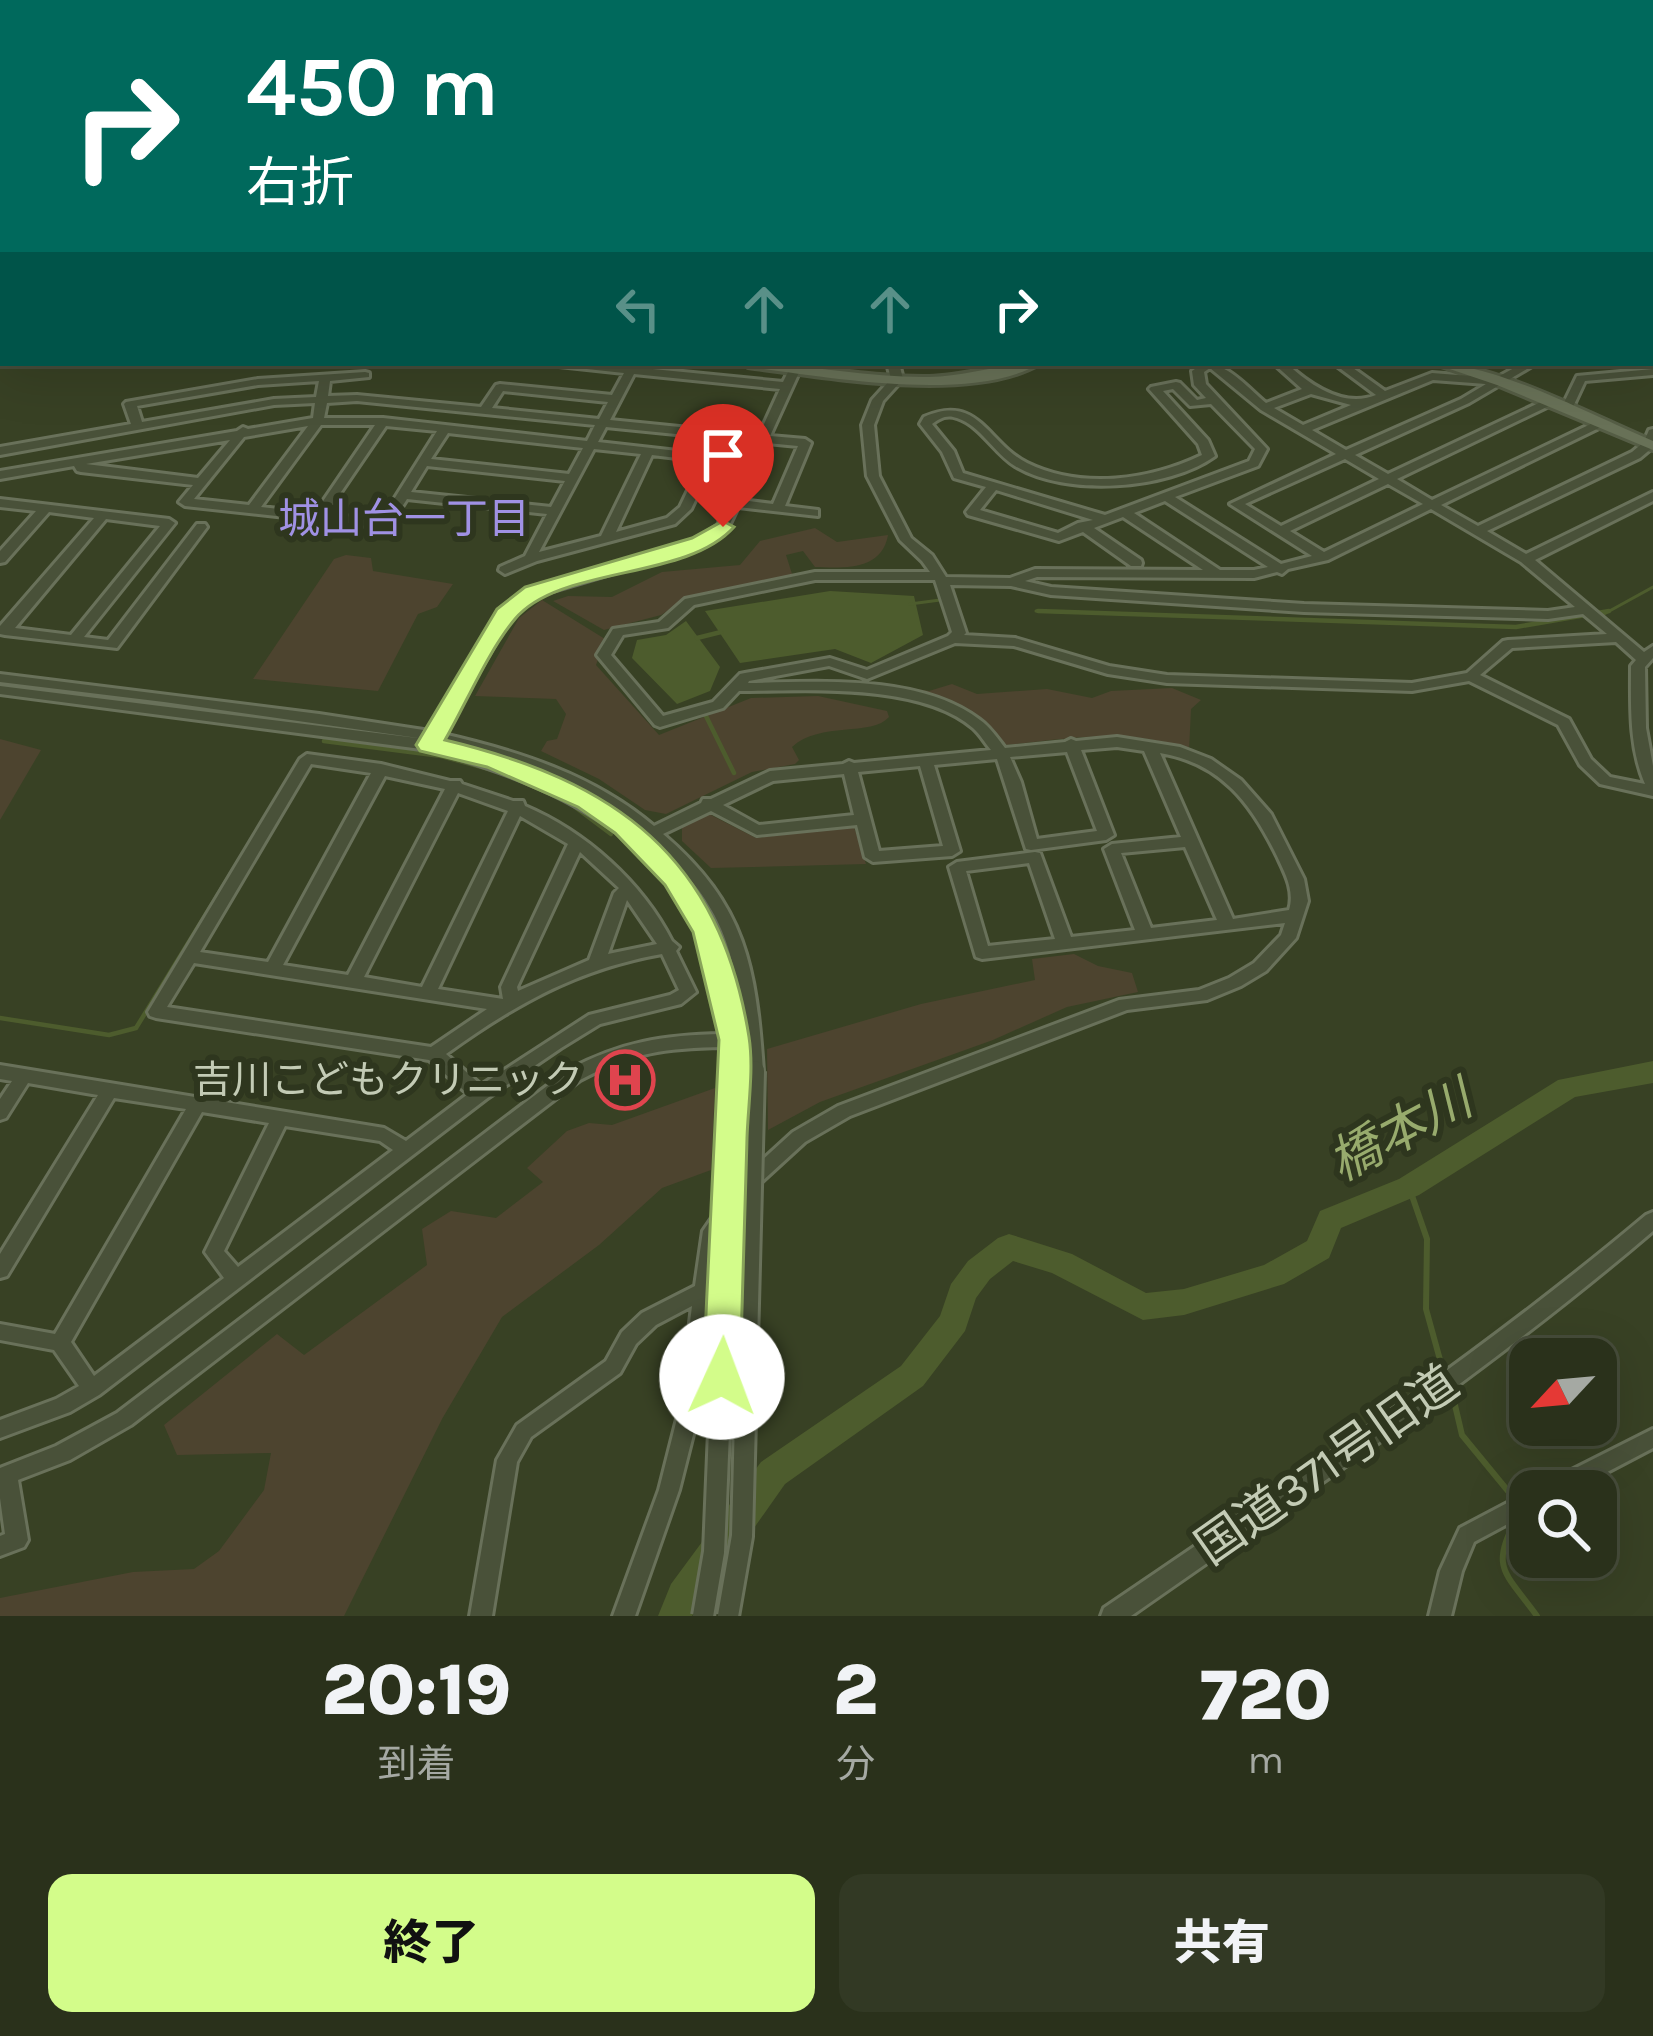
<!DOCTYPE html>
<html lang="ja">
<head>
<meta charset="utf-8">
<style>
  :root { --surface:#2a311b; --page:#323924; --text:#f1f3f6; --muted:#a5a9a3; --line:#464c3a; --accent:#d3fc8a }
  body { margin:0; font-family:Karla,"Noto Sans JP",sans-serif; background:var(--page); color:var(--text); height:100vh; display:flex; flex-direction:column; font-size:45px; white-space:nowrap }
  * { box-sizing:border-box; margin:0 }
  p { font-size:39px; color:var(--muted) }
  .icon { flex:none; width:66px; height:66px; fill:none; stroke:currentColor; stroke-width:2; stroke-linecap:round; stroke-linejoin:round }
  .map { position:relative; height:1616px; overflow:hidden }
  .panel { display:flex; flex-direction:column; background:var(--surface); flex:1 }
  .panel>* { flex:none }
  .hud { position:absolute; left:0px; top:0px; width:1653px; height:366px; box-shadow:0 12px 48px #0002,0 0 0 3px var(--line); background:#00695c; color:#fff; overflow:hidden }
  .needle { width:78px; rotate:244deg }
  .controls { position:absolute; left:1509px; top:1338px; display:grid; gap:24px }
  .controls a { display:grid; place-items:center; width:108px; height:108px; border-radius:24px; background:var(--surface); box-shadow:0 12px 48px #0002,0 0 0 3px var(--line); font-size:60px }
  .pin { position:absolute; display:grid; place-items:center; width:102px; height:102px; color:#fff; margin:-123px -51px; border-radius:50% 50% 50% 0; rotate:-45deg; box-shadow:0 0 12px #0007 }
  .pin .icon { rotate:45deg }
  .me { position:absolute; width:132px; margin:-66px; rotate:2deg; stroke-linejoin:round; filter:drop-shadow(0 0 9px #0008) }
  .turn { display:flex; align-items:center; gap:42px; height:252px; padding:0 48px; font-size:54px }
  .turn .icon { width:156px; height:156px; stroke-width:2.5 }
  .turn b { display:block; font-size:84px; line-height:102px }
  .lanes { display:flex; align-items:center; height:114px; padding:0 48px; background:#0003; justify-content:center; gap:60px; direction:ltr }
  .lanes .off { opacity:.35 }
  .eta { display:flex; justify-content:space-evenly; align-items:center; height:204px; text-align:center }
  .eta b { font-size:72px; font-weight:800; line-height:84px }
  .action { display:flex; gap:24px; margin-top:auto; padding:24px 48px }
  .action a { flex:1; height:138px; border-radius:24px; background:var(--accent); color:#111; font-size:48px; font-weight:800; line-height:138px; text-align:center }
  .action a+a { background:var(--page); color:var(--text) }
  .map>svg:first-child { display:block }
  .green { fill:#4d442f }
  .water { fill:#4d5c2d }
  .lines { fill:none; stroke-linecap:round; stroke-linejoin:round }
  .stream-far2 { stroke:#4d5c2d; stroke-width:3 }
  .stream-far1 { stroke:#4d5c2d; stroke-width:4.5 }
  .stream { stroke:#4d5c2d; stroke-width:6 }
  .river { fill:#4d5c2d; fill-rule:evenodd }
  .minor-casing { stroke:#69715a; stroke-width:6 }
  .major-casing { stroke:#555d45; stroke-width:6 }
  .minor { fill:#495139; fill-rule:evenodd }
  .major { fill:#687157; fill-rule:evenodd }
  .minor-bridge-casing { stroke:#69715a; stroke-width:26; stroke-linecap:butt }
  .minor-bridge { stroke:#495139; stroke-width:20 }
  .route { fill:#d3fc8a; stroke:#89a45a; stroke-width:3 }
  .labels { text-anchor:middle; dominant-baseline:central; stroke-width:12; stroke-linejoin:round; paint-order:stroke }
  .poi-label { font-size:39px; fill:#c3cbb5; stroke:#2e361e; text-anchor:end }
  .neighbourhood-label { font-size:42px; fill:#a091e4; stroke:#2e361e }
  .near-street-label { font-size:48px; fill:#c3cbb5; stroke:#2e361e }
  .near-water-label { font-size:51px; font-style:italic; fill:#98ab6d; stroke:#2e361e }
</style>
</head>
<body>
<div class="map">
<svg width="1653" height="1616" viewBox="0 0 1653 1616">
  <rect width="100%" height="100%" fill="#384124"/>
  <g class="green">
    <path d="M0,0H1429L1431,3H3L0,149Z"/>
    <path d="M815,528L837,542L888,535C882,571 843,568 815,567L803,551L786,555L793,577L692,595L661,615L604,630L553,601L568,596L612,597L662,572L740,565L760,541Z"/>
    <path d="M346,555L371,558L373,571L453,584L437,607L418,614L378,691L253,679L334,559Z"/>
    <path d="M542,600L605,639L596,665L659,735L751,698L818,696L887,711L889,717C872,737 820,721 792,747L799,760L795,764L752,772L666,814L645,810L599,779L541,751L547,741L557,739L566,714L556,699L475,696L519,618Z"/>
    <path d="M883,683L929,691L952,684L977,694L1047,689L1092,698L1111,691L1172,688L1201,700L1191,709L1189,751C1135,726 1064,739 1007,745L949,700L848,686Z"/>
    <path d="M0,739L41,750L0,820Z"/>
    <path d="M707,813L756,838L854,827L866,864L711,868L682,841V825Z"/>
    <path d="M1074,954L1098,966L1132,973L1138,992L1067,1007L993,1040L820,1102L768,1130L767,1049L921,1004L1035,980L1032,959Z"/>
    <path d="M715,1088L711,1170L662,1188L599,1245L502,1317L442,1419L344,1616H0V1598L133,1572L194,1569L219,1551L264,1490L271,1453L177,1455L164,1425L277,1334L304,1355L427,1265L422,1229L451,1211L496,1218L543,1182L527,1168L567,1131L589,1123L612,1125Z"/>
  </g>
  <g class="water">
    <path d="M830,591L914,596L923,635L871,663L835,649L740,663L705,611Z"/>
    <path d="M686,621L720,667L710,691L677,704L632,658L637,640L666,635Z"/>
  </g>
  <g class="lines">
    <g class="stream-far2">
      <path d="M910,604L940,600"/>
      <path d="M1036,611L1128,614"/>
      <path d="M1604,614L1653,587"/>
    </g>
    <g class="stream-far1">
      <path d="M1038,611L1516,627L1609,611"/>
      <path d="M697,638L721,632"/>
      <path d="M705,714L734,773"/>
      <path d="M324,741L441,756L489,769"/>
      <path d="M571,804L611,834"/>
      <path d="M0,1018L109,1035L136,1028L252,839"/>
    </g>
    <g class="stream">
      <path d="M1409,1187L1427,1239L1426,1309L1442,1367"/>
      <path d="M1454,1401L1462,1435L1517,1502"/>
      <path d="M1519,1513C1490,1569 1502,1568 1537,1616"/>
    </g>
    <g class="river">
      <rect x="1650" y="196" width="3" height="10"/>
      <path d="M3,221V231L0,232V222Z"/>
      <path d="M1653,1061V1083L1575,1097L1419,1195L1341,1228L1329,1258L1284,1284L1184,1315L1143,1320L1052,1273L1013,1261L990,1279L976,1298L965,1331L923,1386L785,1484L692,1616H658L671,1584L761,1462L901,1366L940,1316L951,1284L968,1261L998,1238L1009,1234L1072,1254L1146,1293L1184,1289L1264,1265L1307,1241L1320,1211L1399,1179L1558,1080Z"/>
    </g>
    <defs>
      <g id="minor">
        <rect x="0" y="116" width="3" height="6"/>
        <rect x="1650" y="118" width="3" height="6"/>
        <rect x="0" y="172" width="3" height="6"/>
        <rect x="1650" y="252" width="3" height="6"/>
        <rect x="1650" y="299" width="3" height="6"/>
        <rect x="1650" y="321" width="3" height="6"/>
        <rect x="1650" y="348" width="3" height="6"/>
        <path d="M553,363H592L783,382L791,366H799L801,368L770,436L805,439L811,443L785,506L818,510V516L738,507L727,530L705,546L539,595L511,616L443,734C518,751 594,775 654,826L701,803L703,799H711L770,771L843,764L849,761L854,763L991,750C985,743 980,734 973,728C919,682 806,691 739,691L723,708L660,727L655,725L597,655L613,629L659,622L685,599L815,572H930L922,561L900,540L867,476L862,425L872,400L891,379L887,363H899L903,379L883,401L874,425L879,476L911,538L932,555L946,577L1010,578L1035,569L1203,570L1123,517L1094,528L1141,560L1142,563L1141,566H1131L1083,532L1059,541L968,515L966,512L986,487L954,478L942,452L920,424L924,417C979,393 987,443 1027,463C1082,490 1150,480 1202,455L1198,444L1149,389L1151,387L1176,382L1180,383L1197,400L1206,398L1194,385L1192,371C1218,350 1246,387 1266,403L1302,389L1273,363H1286C1309,384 1343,409 1376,395L1333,363H1346L1385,391L1432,373L1496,378L1523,363H1537L1469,403L1355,455L1388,474L1545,400H1553V404L1397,479L1432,500L1595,422H1603V426L1441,505L1478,526L1632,452L1644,442L1649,430L1653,429V447L1640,458L1487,531L1526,554L1653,492V501L1535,560L1644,652L1653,646V658L1645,667L1646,728L1653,766V796L1600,784L1580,765L1558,725L1469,681L1412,691L1167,683L1108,674L1014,646L955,643L867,679L829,666L749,681L748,683C819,682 920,674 980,720C990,727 998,739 1005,748L1065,742L1071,739L1076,741L1117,737L1180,747L1211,759L1241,780L1271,814L1304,879L1308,901L1296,938L1266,971L1241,986L1207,1000L1127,1010L850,1116L805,1142L746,1196L719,1238L700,1407L679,1490L635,1616H613L659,1490L680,1407L692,1306L656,1325L636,1344L620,1373L531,1437L517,1462L492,1616H470L497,1460L517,1425L606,1361L622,1332L642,1313L695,1286L703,1231L734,1186L793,1132L838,1106L1119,1000L1199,990L1229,978L1254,963L1281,935L1285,923L982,959L976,957L949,867L957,862L1035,852L1040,853L1071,937L1135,930L1104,849L1112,844L1181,837L1144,751L1117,747L1081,750L1114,835L1106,840L1031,850L1026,849L997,759L934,765L960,851L952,856L873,862L865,857L857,825L757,835L711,811L663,834C746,905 756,967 763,1071L760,1076L754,1078L748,1076L745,1071L744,1046H741L743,1071L740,1076L734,1078L728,1076L724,1047C666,1048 633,1052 580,1080L131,1425L70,1460L18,1480L28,1540L24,1547L0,1556V1536L5,1534L0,1498V1468L56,1446L117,1413L568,1070C621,1042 663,1035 723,1034C713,859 579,791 429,750L0,694V686L425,739L164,702L0,682V674L319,714L430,731L501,611L529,589L695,540L718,525L756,442L606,427L598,442L713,455L715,458L691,509L675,524L537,561L505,574L499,570L500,567L525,556L547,514L407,499L389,527L385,528L185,506L179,502L193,485L81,472L77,471L74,466L0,479V471L237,431L243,427L248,429L313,418L315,403L274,405L0,455V447L131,424L124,404L126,402L258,379L365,372L369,373V377L330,381L328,396L357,395L481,407L496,385L500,384L612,395L624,373L559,366ZM1210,368L1261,410L1336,454L1230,504L1312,556L1281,564L1175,497L1258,466L1267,449L1206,384L1204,372ZM634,374L780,389L759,435L610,420ZM1433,380L1486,384L1461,399L1346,450L1312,430ZM319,381L316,397L274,399L142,422L137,406L258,385ZM1173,389L1190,406L1211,404L1255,449L1249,461L1105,515L963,473L954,451L932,424C940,418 947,414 957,418C981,426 994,453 1015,466C1065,497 1168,490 1215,456L1208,440L1163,391ZM503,391L608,402L599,419L492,408ZM1311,394L1351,405L1303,425L1274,408ZM357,401L595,425L587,441L383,418H324L327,403ZM321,425H375L315,513L261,507ZM308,426L249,505L194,499L244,437ZM386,426L437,431L381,520L326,514ZM448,433L583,448L569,474L431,459ZM230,440L198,478L86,464ZM767,443L798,446L773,504L741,500ZM594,449L641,454L601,536L539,552ZM652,455L702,461L680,507L667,518L616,532ZM1345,459L1379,479L1281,526L1245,504ZM427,466L565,481L551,507L411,492ZM1388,484L1423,504L1324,552L1290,531ZM996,490L1093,520L1078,523L1058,533L980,510ZM1165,501L1268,567L1254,570H1220L1134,513ZM1431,509L1521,562L1575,607L1548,611L1304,604L1051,587L1025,581L1037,577L1254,578L1277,572L1282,574L1288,569L1328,560ZM815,580H935L952,632L948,636L867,670L830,658L745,673L740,674L713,702L663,716L611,655L623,635L668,628L694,605ZM950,585L1011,586L1051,595L1304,612L1548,619L1583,614L1607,634L1508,640L1503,641L1467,673L1412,683L1167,675L1109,666L1015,638L964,635L966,633ZM1616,642L1636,660L1631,666C1631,706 1629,747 1645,784L1610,777L1591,759L1569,719L1480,675L1512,648ZM437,743C509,754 586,784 642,832L638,834C576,786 512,763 437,743ZM1067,752L1097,831L1037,839L1021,782L1010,757ZM1160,753C1221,763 1251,803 1277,856C1285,873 1295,891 1289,910L1233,919ZM920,766L943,846L879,851L858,772ZM844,774L854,815L759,825L723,805L773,781ZM651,840C719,899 736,946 743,1034H740C735,961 704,890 648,842ZM1185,847L1217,920L1151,928L1121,853ZM1029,863L1055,939L988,946L966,871Z"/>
        <path d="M1653,369V375L1585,381L1571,411H1563L1561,409L1577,376Z"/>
        <path d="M0,499L169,519L175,523L84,637L108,640L197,524H205L207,527L117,648L5,635L0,634V626L94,518L49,512L5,562L0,563V551L36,511L0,507ZM106,519L160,526L71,635L15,628Z"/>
        <path d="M307,754L381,764L450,781H460L462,784L513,801H523L525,806C586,832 642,882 672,941L679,947L676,951L696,992L681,1004L600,1024L561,1048L486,1099L99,1395L70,1412L0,1438V1420L56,1399L79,1386L54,1350L0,1340V1324L55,1334L186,1109L114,1098L7,1276L0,1278V1254L98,1095L28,1083L6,1118L0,1120V1099L12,1081L0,1079V1065L384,1128L406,1141L468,1094L429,1060L156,1018L150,1016L148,1012L300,759ZM311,764L371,773L268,962L200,952ZM385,776L445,789L348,975L283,965ZM458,793L508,811L422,987L364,977ZM520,816L568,844L501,987L503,999L438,989ZM580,852L619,888L614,893L589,960L518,991L517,987ZM627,900L657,944L608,954ZM662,954L679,990L670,995L589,1015L481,1085L446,1054C514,1005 577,969 662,954ZM194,963L487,1009L431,1047L167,1007ZM202,1112L269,1123L205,1252L224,1278L94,1376L71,1342ZM285,1126L380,1141L393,1150L238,1267L224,1251Z"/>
        <path d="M1653,1212V1231C1488,1372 1308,1492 1131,1616H1101L1104,1608C1289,1482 1475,1359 1646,1215Z"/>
        <path d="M1653,1429V1448L1571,1491H1541L1544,1484Z"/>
        <path d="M1530,1491V1512L1474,1542L1462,1571L1451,1616H1429L1440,1571L1460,1528Z"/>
      </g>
      <g id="major">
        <path d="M3,305V313L0,314V306Z"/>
        <path d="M741,363C804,363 866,378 929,377C967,376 1003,363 1041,363C972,404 826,377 748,367Z"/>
        <path d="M1432,363C1495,363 1593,416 1653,441V450L1497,385Z"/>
      </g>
    </defs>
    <use href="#minor" class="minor-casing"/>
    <use href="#major" class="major-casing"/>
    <use href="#minor" class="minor"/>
    <use href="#major" class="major"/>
    <defs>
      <g id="minor-bridge">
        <path d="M703,1616L714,1552L734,1071"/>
        <path d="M728,1616L742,1536L754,1071"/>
      </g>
    </defs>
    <use href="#minor-bridge" class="minor-bridge-casing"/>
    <use href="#minor-bridge" class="minor-bridge"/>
  </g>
  <path class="route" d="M723,521L734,527C686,581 560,565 515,619C487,653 467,702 445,740C616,781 720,856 749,1037C754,1069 748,1106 747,1138C745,1218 742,1298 740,1377L734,1389L722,1393L709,1389L703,1377L719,1040L693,932L665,885L615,833L578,807L487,767L420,751L416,745L497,609L525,587L692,538Z"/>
  <defs>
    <symbol id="hospital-ring" viewBox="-11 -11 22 22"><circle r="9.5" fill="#2e361e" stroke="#e0444e" stroke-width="1.5"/><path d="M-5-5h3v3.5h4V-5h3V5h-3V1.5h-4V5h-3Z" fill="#e0444e"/></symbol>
  </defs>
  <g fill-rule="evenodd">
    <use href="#hospital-ring" x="592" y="1047" width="66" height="66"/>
  </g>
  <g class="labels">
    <g class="poi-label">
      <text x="583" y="1080">吉川こどもクリニック</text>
    </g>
    <g class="neighbourhood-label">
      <text x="404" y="519">城山台一丁目</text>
    </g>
    <g class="near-street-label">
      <text transform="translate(1327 1465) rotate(-35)">国道371号旧道</text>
    </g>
    <g class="near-water-label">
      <text transform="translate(1400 1131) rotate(-28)">橋本川</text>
    </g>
  </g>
</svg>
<div class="controls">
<a><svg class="needle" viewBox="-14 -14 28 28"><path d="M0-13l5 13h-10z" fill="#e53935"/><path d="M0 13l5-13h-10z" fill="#a5a9a3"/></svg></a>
<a><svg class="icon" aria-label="search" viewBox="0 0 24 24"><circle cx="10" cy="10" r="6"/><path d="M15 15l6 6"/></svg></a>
</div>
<div class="pin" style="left:723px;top:527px;background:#d93025"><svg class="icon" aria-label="arrive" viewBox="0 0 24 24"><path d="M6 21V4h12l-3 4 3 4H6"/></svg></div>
<svg class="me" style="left:722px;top:1377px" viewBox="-20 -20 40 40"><circle r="19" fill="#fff"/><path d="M0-13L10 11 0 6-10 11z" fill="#d3fc8a"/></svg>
<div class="hud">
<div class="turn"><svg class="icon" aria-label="right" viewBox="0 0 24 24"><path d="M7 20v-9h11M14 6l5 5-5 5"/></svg><div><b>450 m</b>右折</div></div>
<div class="lanes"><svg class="icon off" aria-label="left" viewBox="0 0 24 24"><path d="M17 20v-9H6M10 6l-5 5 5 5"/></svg><svg class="icon off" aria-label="ahead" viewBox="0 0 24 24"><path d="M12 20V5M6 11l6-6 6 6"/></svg><svg class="icon off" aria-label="ahead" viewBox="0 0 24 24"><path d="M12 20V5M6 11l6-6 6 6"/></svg><svg class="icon" aria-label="right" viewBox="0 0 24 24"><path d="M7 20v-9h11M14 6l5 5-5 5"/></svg></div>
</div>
</div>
<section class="panel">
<div class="eta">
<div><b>20:19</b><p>到着</p></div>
<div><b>2</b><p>分</p></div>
<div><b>720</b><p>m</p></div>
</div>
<div class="action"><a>終了</a><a>共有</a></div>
</section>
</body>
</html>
